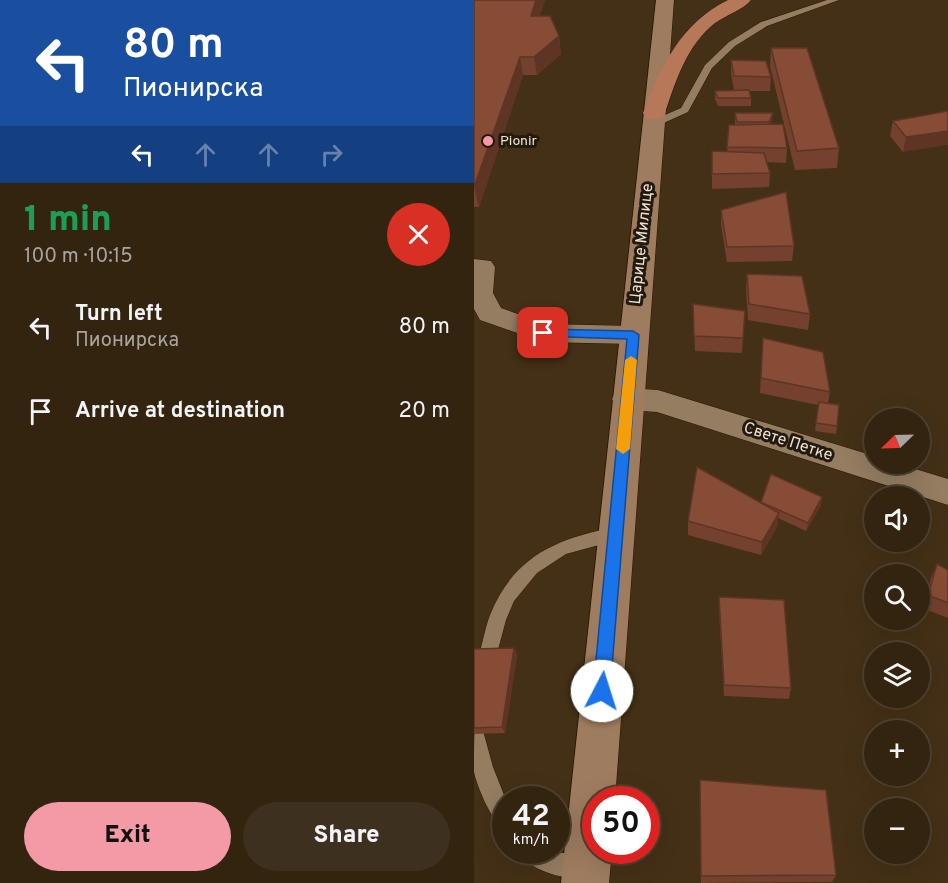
<!DOCTYPE html>
<html lang="en">
<head>
<meta charset="utf-8">
<style>
  :root { --surface:#332410; --page:#3e301e; --text:#f1f3f6; --muted:#a9a49f; --line:#4e4130; --accent:#f49aa6 }
  body { margin:0; font-family:Overpass,sans-serif; background:var(--page); color:var(--text); height:100vh; display:flex; flex-direction:column; font-size:22px; white-space:nowrap }
  * { box-sizing:border-box; margin:0 }
  p { font-size:20px; color:var(--muted) }
  .icon { flex:none; width:33px; height:33px; fill:none; stroke:currentColor; stroke-width:2; stroke-linecap:round; stroke-linejoin:round }
  .map { position:relative; flex:1; overflow:hidden }
  .drawer { display:flex; flex-direction:column; background:var(--surface); width:474px }
  .drawer>* { flex:none }
  .top-card { background:#1a4fa0; color:#fff; overflow:hidden }
  .needle { width:39px; rotate:247deg }
  .controls { position:absolute; left:390px; top:408px; display:grid; gap:12px }
  .controls a { display:grid; place-items:center; width:66px; height:66px; border-radius:50%; background:var(--surface); box-shadow:0 6px 24px #0002,0 0 0 2px var(--line); font-size:30px }
  .speed { position:absolute; left:18px; top:786px; display:flex; gap:12px; font-size:30px; font-weight:700; text-align:center }
  .speed>* { display:grid; place-content:center; width:78px; height:78px; border-radius:50%; background:var(--surface); box-shadow:0 6px 24px #0002,0 0 0 2px var(--line); line-height:1 }
  .speed small { font-size:15px; font-weight:400 }
  .speed .limit { border:9px solid #d22; background:#fff; color:#111 }
  .pin { position:absolute; display:grid; place-items:center; width:51px; height:51px; color:#fff; margin:-26px; border-radius:12px; box-shadow:0 3px 9px #0006 }
  .me { position:absolute; width:66px; margin:-33px; rotate:5deg; stroke-linejoin:round; filter:drop-shadow(0 0 4px #0008) }
  .turn { display:flex; align-items:center; gap:21px; height:126px; padding:0 24px; font-size:27px }
  .turn .icon { width:78px; height:78px; stroke-width:2.5 }
  .turn b { display:block; font-size:42px; line-height:51px }
  .lanes { display:flex; align-items:center; height:57px; padding:0 24px; background:#0003; justify-content:center; gap:30px; direction:ltr }
  .lanes .off { opacity:.35 }
  .round { display:grid; place-items:center; flex:none; width:63px; height:63px; border-radius:32px; background:var(--page) }
  .summary { display:flex; align-items:center; justify-content:space-between; height:102px; padding:0 24px }
  h1 { font-size:36px; font-weight:800; line-height:45px; color:#1e9e55 }
  .primary-button { display:flex; gap:12px; margin-top:auto; padding:12px 24px }
  .primary-button a { flex:1; height:69px; border-radius:36px; background:var(--accent); color:#111; font-size:24px; font-weight:800; line-height:69px; text-align:center }
  .primary-button a+a { background:var(--page); color:var(--text) }
  ul { padding:0; list-style:none }
  li { display:flex; align-items:center; gap:18px; height:84px; padding:0 24px }
  li div { flex:1 }
  li b { display:block; font-size:22px }
  li em { font-style:normal }
  main { display:flex; flex:1; min-height:0 }
  .map>svg:first-child { display:block }
  .lines { fill:none; stroke-linecap:round; stroke-linejoin:round }
  .service-casing { stroke:#2a1700; stroke-width:1 }
  .minor-casing { stroke:#2a1700; stroke-width:1 }
  .secondary-casing { stroke:#2a1700; stroke-width:1 }
  .motorway-casing { stroke:#2a1700; stroke-width:1 }
  .service { fill:#947d61; fill-rule:evenodd }
  .minor { fill:#947d61; fill-rule:evenodd }
  .secondary { fill:#9e7c5f; fill-rule:evenodd }
  .motorway { fill:#b77859; fill-rule:evenodd }
  .wall { fill:#73412e }
  .shaded-wall { fill:#5e3525 }
  .building { fill:#864c35; stroke:#5e3525; stroke-width:1.5 }
  .route { fill:#1a73e8; stroke:#114b97; stroke-width:1.5 }
  .slow { fill:#f59e0b }
  .poi-dot { fill:#f49aa6; stroke:#231a0f; stroke-width:2 }
  .labels { text-anchor:middle; dominant-baseline:central; stroke-width:6; stroke-linejoin:round; paint-order:stroke }
  .far-poi-label { font-size:14px; fill:#efe2d3; stroke:#231a0f; text-anchor:start }
  .street-label { font-size:16px; fill:#efe2d3; stroke:#231a0f }
</style>
</head>
<body>
<main>
<section class="drawer">
<div class="top-card">
<div class="turn"><svg class="icon" aria-label="left" viewBox="0 0 24 24"><path d="M17 20v-9H6M10 6l-5 5 5 5"/></svg><div><b>80 m</b>Пионирска</div></div>
<div class="lanes"><svg class="icon" aria-label="left" viewBox="0 0 24 24"><path d="M17 20v-9H6M10 6l-5 5 5 5"/></svg><svg class="icon off" aria-label="ahead" viewBox="0 0 24 24"><path d="M12 20V5M6 11l6-6 6 6"/></svg><svg class="icon off" aria-label="ahead" viewBox="0 0 24 24"><path d="M12 20V5M6 11l6-6 6 6"/></svg><svg class="icon off" aria-label="right" viewBox="0 0 24 24"><path d="M7 20v-9h11M14 6l5 5-5 5"/></svg></div>
</div>
<div class="summary"><div><h1>1 min</h1><p>100 m · 10:15</p></div><a class="round" style="background:#d93025;color:#fff"><svg class="icon" aria-label="close" viewBox="0 0 24 24"><path d="M6 6l12 12M18 6L6 18"/></svg></a></div>
<ul>
<li><svg class="icon" aria-label="left" viewBox="0 0 24 24"><path d="M17 20v-9H6M10 6l-5 5 5 5"/></svg><div><b>Turn left</b><p>Пионирска</p></div><em>80 m</em></li>
<li><svg class="icon" aria-label="arrive" viewBox="0 0 24 24"><path d="M6 21V4h12l-3 4 3 4H6"/></svg><div><b>Arrive at destination</b></div><em>20 m</em></li>
</ul>
<div class="primary-button"><a>Exit</a><a>Share</a></div>
</section>
<div class="map">
<svg width="474" height="883" viewBox="0 0 474 883">
  <rect width="100%" height="100%" fill="#443016"/>
  <g class="lines">
    <defs>
      <g id="service">
        <path d="M353,0H365L293,26L261,46L238,68L214,112L183,126H175V122L207,108L231,65L255,42L287,22Z"/>
        <path d="M141,527L147,529L149,534L147,539L92,554L63,573L40,601L32,620L21,661L14,664L7,661L5,655C9,642 11,628 16,615C40,556 82,539 141,527Z"/>
        <path d="M1,724L8,727L19,767L32,800V829C18,824 3,786 0,772C0,758 0,736 1,724Z"/>
        <path d="M44,850C68,850 93,851 116,860L119,868L116,876C96,883 53,871 44,850Z"/>
      </g>
      <g id="minor">
        <path d="M0,259L17,261L21,267L19,293L27,308L71,324L159,326L169,328L173,335L169,342L159,344L69,342L6,320L0,309Z"/>
        <path d="M153,388L184,390L400,456V464H425L474,479V505L183,412L153,410L142,407L138,399L142,391Z"/>
      </g>
      <path id="secondary" d="M182,0H200L141,800H122V850H138L135,883H87Z"/>
      <path id="motorway" d="M254,0H277C269,10 252,15 241,23C213,45 202,80 191,113L188,118L180,119L172,118L169,113C187,66 207,23 254,0Z"/>
    </defs>
    <use href="#service" class="service-casing"/>
    <use href="#minor" class="minor-casing"/>
    <use href="#secondary" class="secondary-casing"/>
    <use href="#motorway" class="motorway-casing"/>
    <use href="#service" class="service"/>
    <use href="#minor" class="minor"/>
    <use href="#secondary" class="secondary"/>
    <use href="#motorway" class="motorway"/>
  </g>
  <g class="wall">
    <path d="M0,0H71L65,16L85,36L87,54L63,75H49L5,207H0Z"/>
    <path d="M297,48L365,148L363,168L321,170L296,66Z"/>
    <path d="M257,60L297,77L296,91H275L277,98V106H244L241,99V91L260,90L257,74Z"/>
    <path d="M474,111L429,152L416,136L419,121Z"/>
    <path d="M261,113L298,121L297,125L313,148L312,163L293,162L296,173L295,187L238,189V151L253,152L255,125H261Z"/>
    <path d="M247,210L320,246L318,261L253,262L247,225Z"/>
    <path d="M273,274L336,314L334,330L274,320L272,289Z"/>
    <path d="M219,304L271,311L268,353L221,351Z"/>
    <path d="M289,338L356,392L354,403L363,426L362,434L341,431L344,405L286,393Z"/>
    <path d="M287,502L347,505L332,531L304,518L303,527L287,555L214,535V521L287,503Z"/>
    <path d="M463,564L474,570V618L448,608L457,578Z"/>
    <path d="M245,597L317,688L315,699L250,696L245,610Z"/>
    <path d="M40,648L43,655L31,733L0,734V649Z"/>
    <path d="M226,780L362,875L358,882L227,883Z"/>
  </g>
  <g class="shaded-wall">
    <path d="M62,0H71L60,33L57,16Z"/>
    <path d="M85,36L87,54L63,75L60,57Z"/>
    <path d="M46,57L49,75L5,207L0,187Z"/>
    <path d="M299,113L298,121L294,130L295,122Z"/>
    <path d="M474,131V145L429,152L432,137Z"/>
    <path d="M348,497L347,505L332,531L334,523Z"/>
    <path d="M305,513L303,527L287,555L288,542Z"/>
    <path d="M40,648L43,655L31,733L28,727Z"/>
  </g>
  <g class="building">
    <path d="M0,0H62L57,16H76L85,36L60,57H46L0,187Z"/>
    <path d="M297,48H333L365,148L323,151Z"/>
    <path d="M257,60L292,61L297,77L260,76Z"/>
    <path d="M275,90L277,98H244L241,91Z"/>
    <path d="M474,111V131L432,137L419,121Z"/>
    <path d="M261,113H299L295,122H263Z"/>
    <path d="M309,124L313,148L253,147L255,125Z"/>
    <path d="M238,151L290,153L296,173L238,174Z"/>
    <path d="M312,192L320,246L253,247L247,210Z"/>
    <path d="M273,274L328,276L336,314L275,304Z"/>
    <path d="M219,304L271,311L269,338L220,336Z"/>
    <path d="M289,338L349,352L356,392L287,378Z"/>
    <path d="M345,402L365,405L363,426L342,423Z"/>
    <path d="M223,467L305,513L288,542L214,521Z"/>
    <path d="M297,474L348,497L334,523L287,502Z"/>
    <path d="M463,564L474,570V603L454,595Z"/>
    <path d="M245,597L310,600L317,688L250,685Z"/>
    <path d="M40,648L28,727L0,728V649Z"/>
    <path d="M226,780L352,790L362,875L227,876Z"/>
  </g>
  <path class="route" d="M69,329L159,331L165,335L136,691L134,697L128,699L122,697L119,691L153,339L65,336V330Z"/>
  <path class="slow" d="M157,356L163,360L156,449L149,454L142,449L151,360Z"/>
  <circle class="poi-dot" cx="14" cy="141" r="6"/>
  <g class="labels">
    <g class="far-poi-label">
      <text x="26" y="141">Pionir</text>
    </g>
    <g class="street-label">
      <text transform="translate(168 244) rotate(-84)">Царице Милице</text>
      <text transform="translate(314 442) rotate(18)">Свете Петке</text>
    </g>
  </g>
</svg>
<div class="controls">
<a><svg class="needle" viewBox="-14 -14 28 28"><path d="M0-13l5 13h-10z" fill="#e53935"/><path d="M0 13l5-13h-10z" fill="#a9a49f"/></svg></a>
<a><svg class="icon" aria-label="sound" viewBox="0 0 24 24"><path d="M4 9h4l5-4v14l-5-4H4zM17 9q2 3 0 6"/></svg></a>
<a><svg class="icon" aria-label="search" viewBox="0 0 24 24"><circle cx="10" cy="10" r="6"/><path d="M15 15l6 6"/></svg></a>
<a><svg class="icon" aria-label="layers" viewBox="0 0 24 24"><path d="M12 4l9 5-9 5-9-5zM3 14l9 5 9-5"/></svg></a>
<a>+</a>
<a>−</a>
</div>
<div class="speed"><div>42<small>km/h</small></div><div class="limit">50</div></div>
<div class="pin" style="left:69px;top:333px;background:#d93025"><svg class="icon" aria-label="arrive" viewBox="0 0 24 24"><path d="M6 21V4h12l-3 4 3 4H6"/></svg></div>
<svg class="me" style="left:128px;top:691px" viewBox="-20 -20 40 40"><circle r="19" fill="#fff"/><path d="M0-13L10 11 0 6-10 11z" fill="#1a73e8"/></svg>
</div>
</main>
</body>
</html>
